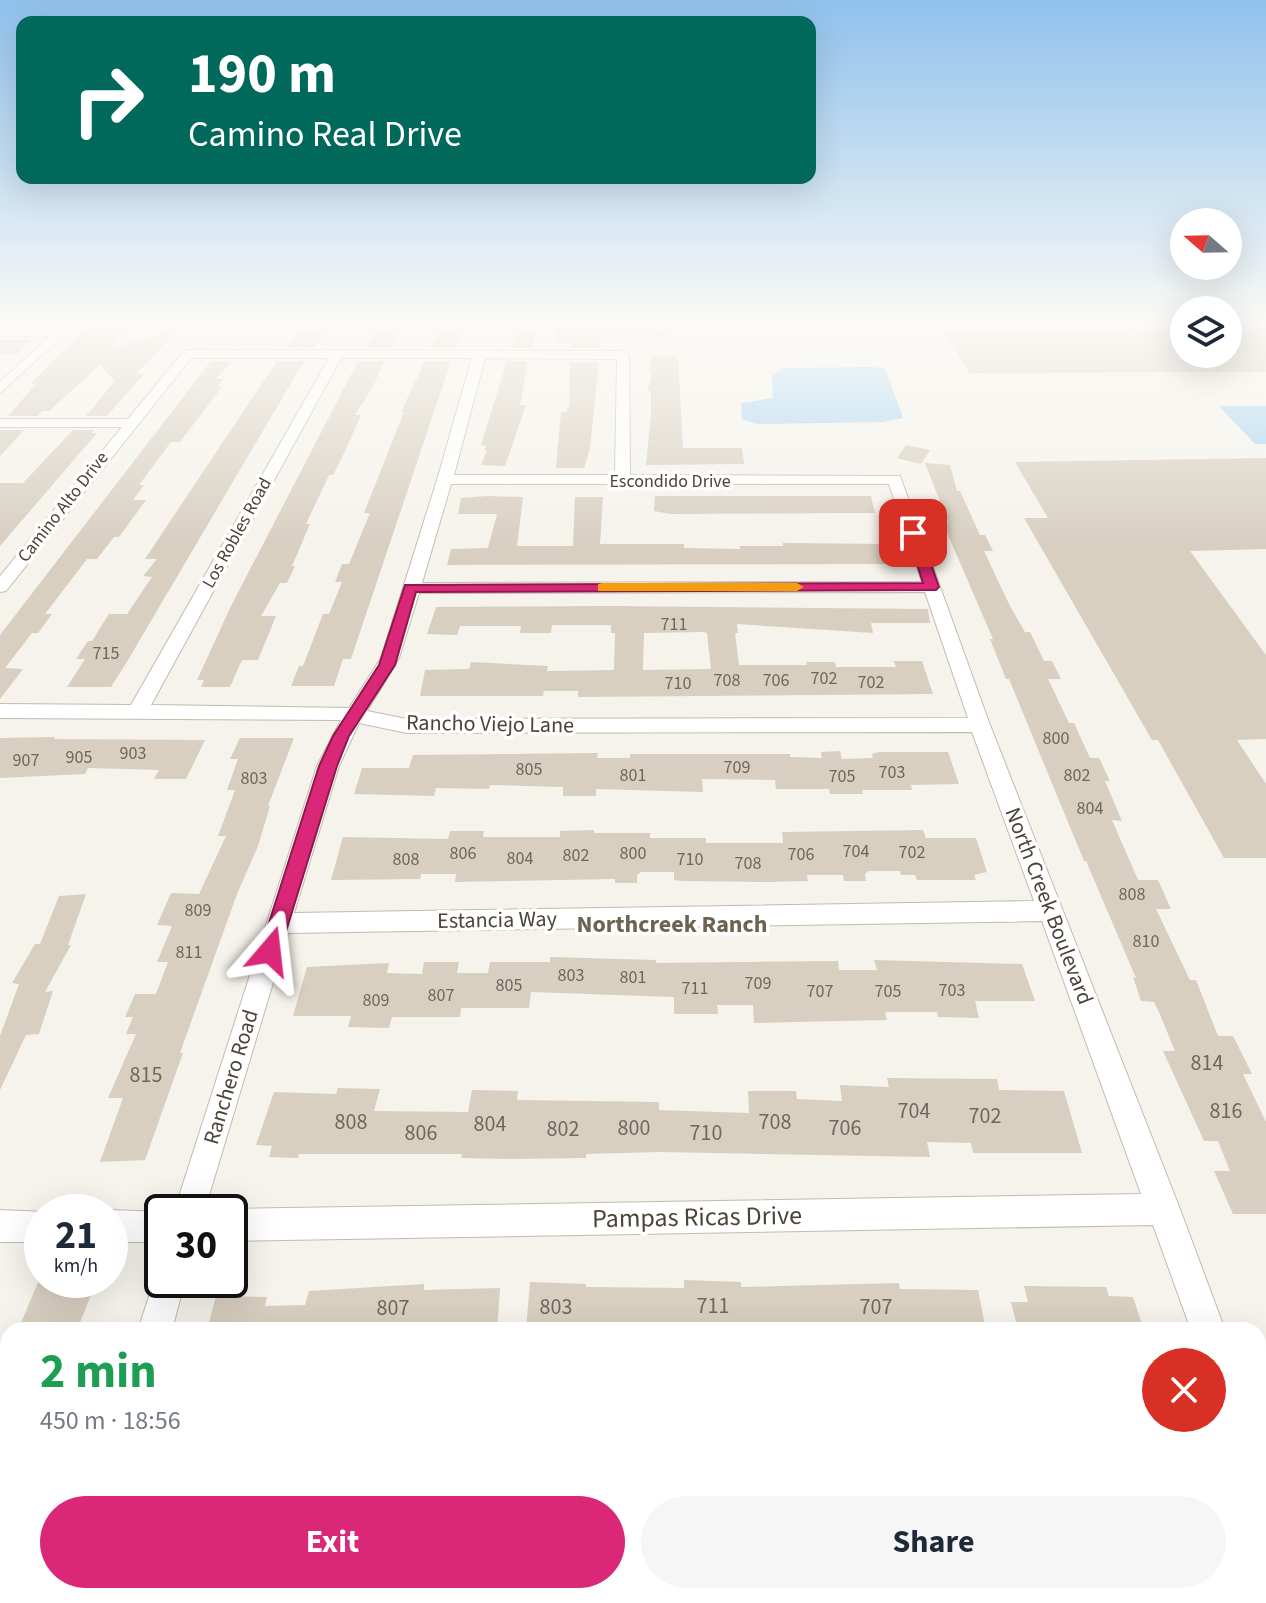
<!DOCTYPE html>
<html lang="en">
<head>
<meta charset="utf-8">
<style>
  :root { --surface:#fff; --page:#f6f6f7; --text:#1f2937; --muted:#747a83; --accent:#db2777 }
  body { margin:0; font-family:"Source Sans 3",sans-serif; background:var(--page); color:var(--text); height:100vh; display:flex; flex-direction:column; font-size:30px; white-space:nowrap }
  * { box-sizing:border-box; margin:0 }
  p { font-size:26px; color:var(--muted) }
  .icon { flex:none; width:44px; height:44px; fill:none; stroke:currentColor; stroke-width:2; stroke-linecap:round; stroke-linejoin:round }
  .map { position:relative; flex:1; overflow:hidden }
  .drawer { position:absolute; left:0px; top:1322px; width:1266px; height:282px; display:flex; flex-direction:column; background:var(--surface); border-radius:24px 24px 0 0; box-shadow:0 8px 32px #0002 }
  .drawer>* { flex:none }
  .guide { position:absolute; left:16px; top:16px; width:800px; height:168px; border-radius:16px; box-shadow:0 8px 32px #0002; background:#00695c; color:#fff; overflow:hidden }
  .needle { width:52px; rotate:290deg }
  .fabs { position:absolute; left:1170px; top:208px; display:grid; gap:16px }
  .fabs a { display:grid; place-items:center; width:72px; height:72px; border-radius:50%; background:var(--surface); box-shadow:0 8px 32px #0002; font-size:40px }
  .speed { position:absolute; left:24px; top:1194px; display:flex; gap:16px; font-size:40px; font-weight:700; text-align:center }
  .speed>* { display:grid; place-content:center; width:104px; height:104px; border-radius:50%; background:var(--surface); box-shadow:0 8px 32px #0002; line-height:1 }
  .speed small { font-size:20px; font-weight:400 }
  .speed .limit { border:4px solid #111; border-radius:12px; background:#fff; color:#111 }
  .pin { position:absolute; display:grid; place-items:center; width:68px; height:68px; color:#fff; margin:-34px; border-radius:16px; box-shadow:0 4px 12px #0006 }
  .me { position:absolute; width:88px; margin:-44px; rotate:17deg; stroke-linejoin:round; filter:drop-shadow(0 0 6px #0008) }
  .turn { display:flex; align-items:center; gap:28px; height:168px; padding:0 40px; font-size:36px }
  .turn .icon { width:104px; height:104px; stroke-width:2.5 }
  .turn b { display:block; font-size:56px; line-height:68px }
  .round { display:grid; place-items:center; flex:none; width:84px; height:84px; border-radius:42px; background:var(--page) }
  .overview { display:flex; align-items:center; justify-content:space-between; height:136px; padding:0 40px }
  h1 { font-size:48px; font-weight:700; line-height:60px; color:#1e9e55 }
  .action { display:flex; gap:16px; margin-top:auto; padding:16px 40px }
  .action a { flex:1; height:92px; border-radius:48px; background:var(--accent); color:#fff; font-size:32px; font-weight:700; line-height:92px; text-align:center }
  .action a+a { background:var(--page); color:var(--text) }
  .map>svg:first-child { display:block }
  .water { fill:#a9d4f2 }
  .building { fill:#d8cfc1; fill-rule:evenodd }
  .lines { fill:none; stroke-linecap:round; stroke-linejoin:round }
  .minor-casing { stroke:#c2bbae; stroke-width:2 }
  .minor { fill:#fff; fill-rule:evenodd }
  .route { fill:#db2777; stroke:#8e194d; stroke-width:2 }
  .slow { fill:#f59e0b }
  .labels { text-anchor:middle; dominant-baseline:central; stroke-width:7; stroke-linejoin:round; paint-order:stroke }
  .far-street-label { font-size:18px; fill:#4b4439; stroke:#fff }
  .number-label { font-size:18px; fill:#6e675b }
  .street-label { font-size:22px; fill:#4b4439; stroke:#fff }
  .near-number-label { font-size:22px; fill:#6e675b }
  .neighbourhood-label { font-size:24px; font-weight:bold; fill:#6e6250; stroke:#fff }
  .near-street-label { font-size:26px; fill:#4b4439; stroke:#fff }
</style>
</head>
<body>
<div class="map">
<svg width="1266" height="1603" viewBox="0 0 1266 1603">
  <rect width="100%" height="100%" fill="#f6f3ec"/>
  <g class="water">
    <path d="M871,367L885,368L903,418L883,422L756,424L742,419L741,403L773,398L772,376L782,368Z"/>
    <path d="M1219,406H1266V444H1255Z"/>
  </g>
  <g class="building">
    <path d="M94,321L134,322L108,349L179,329L136,374H144L107,416H86L115,381L100,365L49,411H42L38,416H8L36,384H30Z"/>
    <path d="M557,321H632L676,338L601,337L600,348H571L572,343H557Z"/>
    <path d="M1184,329V354H1228V329H1266V372L969,373L945,332Z"/>
    <path d="M517,331L536,332L532,348H511Z"/>
    <path d="M437,332H461L456,348H430Z"/>
    <path d="M298,333L324,334L314,347H287Z"/>
    <path d="M373,334H397L390,347H366Z"/>
    <path d="M0,339H32L17,354H0Z"/>
    <path d="M652,356L678,357L683,448H742L744,464L646,465L651,414V391H648L652,373H649Z"/>
    <path d="M211,361H232L216,379H223L217,387H222L180,442H171L139,485H144L133,500H146L119,537H114L97,559H87L45,614H52L38,633H32L5,668L23,669L0,699V635Z"/>
    <path d="M277,361H304L128,660L111,687H67L85,659H76L88,641H92L109,614H127L152,577L143,576L157,559H145Z"/>
    <path d="M358,361H384L374,385L355,415H361L346,449L333,475H329L306,524H310L292,566H295L287,583H280L261,616H276L258,660H242L230,687H201L204,680H197L231,606Z"/>
    <path d="M425,361H451L351,659H343L334,686H291L299,666H303L323,614H329L342,582H335L342,564H349L370,513H364L404,412H401Z"/>
    <path d="M507,361H528L520,405H526L505,466L481,465L487,450H484L486,446L481,445Z"/>
    <path d="M570,362H599L590,448L584,468H556L561,412H566L569,406Z"/>
    <path d="M0,430H24L0,456Z"/>
    <path d="M73,430H94L92,433H97L0,546V483H23Z"/>
    <path d="M906,445L930,450L921,464L897,458Z"/>
    <path d="M1266,458V549L1190,551L1266,655V739L1237,740L1266,784V858H1224L1158,740H1152L1024,518H1048L1015,462Z"/>
    <path d="M925,463L950,465L957,491H960L980,535H985L993,551H984L1010,606L1025,632H1030L1044,661H1052L1061,679H1048L1069,723H1074L1090,758H1099L1110,781H1105L1122,821L1112,820L1138,880H1158L1171,909H1156L1190,980H1196L1218,1036H1233L1252,1074H1243L1266,1122V1214H1233L1214,1171H1230L1218,1141H1204L1163,1051H1175L1159,1012L1154,1002L1141,1001L1133,977L1136,978L1086,861H1084L1009,679H1006L990,639H993L942,521L948,522Z"/>
    <path d="M487,496L523,497L517,546H573L575,497H603L600,544H684V548L740,549V546H783V543L888,544L894,564L447,565L451,549L488,548L497,514H458L461,498Z"/>
    <path d="M655,496H871L875,513L671,514L654,511Z"/>
    <path d="M613,606L928,609L930,623H871L873,633L737,624L738,633H735L739,665H807L806,662H835L836,667H896L894,661H922L933,694L578,697V691H544L543,696H420L425,670L469,669L471,662L548,666L547,671L614,670L615,633H611V625H552L551,633H520L521,626H460L457,635L427,634L436,607ZM704,632L707,633L711,669L643,670L644,633Z"/>
    <path d="M55,737L54,739L205,740L186,779H154L159,770L88,768L85,774L0,778V738Z"/>
    <path d="M240,738H294L268,806H270L258,846L237,894L180,1053H183L145,1160L100,1162L123,1098H108L136,1034H126L133,1017H125L135,994H156L168,962H157L172,926L157,925L171,893L199,894L226,836H218L235,790H227L238,759H230Z"/>
    <path d="M840,751L842,759L873,758L872,754L879,752H948L959,784L911,785L912,790H862L863,794H830L829,789H776L775,780L702,779L703,792L596,789V796H563V787L490,785L489,789L436,788L434,796L354,794L362,768H409L413,755L598,753L597,758H630V754H790V757L822,758L821,752Z"/>
    <path d="M594,830V833H650V838H706V843H783L782,832L923,830L926,838H976L987,872L974,875L976,880H917L915,875H901L900,871H869L865,874L866,881H844L843,875H807L808,881L768,882L683,881L674,880V872H641L637,875V883H615V879L455,882L456,874H421L420,879L331,880L343,837L448,839L450,831H484L483,837H560V831Z"/>
    <path d="M86,894L68,945H71L45,992L53,991L39,1034L26,1035L0,1090V1036L19,984L12,983L35,944H40L59,896Z"/>
    <path d="M550,957L656,960V963L838,961L839,970H877L874,960L1022,964L1035,1001H975L979,1018L938,1017L937,1012H885L887,1020L754,1023L753,1005H717L718,1014H674V997L531,992L529,1008H461L460,1017H392L389,1028L348,1027L351,1016H293L307,967L389,963L387,973L422,974L424,962H459L457,973H488L490,962H550Z"/>
    <path d="M887,1078L997,1079L999,1090L1064,1091L1082,1153H973L971,1143L927,1142L930,1157L660,1152L586,1154V1158L510,1159L461,1158L462,1154H299L298,1158L269,1157L272,1146L256,1145L274,1092L336,1094L338,1088L380,1089L374,1111L468,1112L472,1090L518,1091L517,1100L659,1102V1110L749,1113L748,1091H796L797,1099L842,1101L840,1085L889,1087Z"/>
    <path d="M39,1280H97L77,1330H18Z"/>
    <path d="M684,1280L741,1282V1287L899,1283L900,1289L978,1290L986,1330H526L530,1282L586,1284V1287L684,1288Z"/>
    <path d="M424,1284V1290L500,1288L497,1330H207L216,1296L267,1297L265,1306L305,1305L309,1291Z"/>
    <path d="M1024,1286L1106,1287L1109,1296L1133,1297L1144,1330H1018L1011,1302H1028Z"/>
  </g>
  <g class="lines">
    <defs>
      <g id="minor">
        <path d="M67,321H79L0,393V382L50,336H0V328L57,329Z"/>
        <path d="M188,350L623,351L629,355L630,475L900,476L990,725L1180,1209L1225,1330H1191L1153,1225L230,1241V1212H224L230,1209L1141,1194L1042,921L288,933L204,1212H174L317,766L341,720L0,718V704L131,705L329,358H191L6,591L0,592V576L122,427H0V419H128L184,351ZM341,358H472L437,480L381,658L349,708L151,705ZM485,358L617,359L615,475H454ZM451,484H889L922,582L422,583ZM925,592L968,718L407,719L367,711L399,658L419,593ZM359,723L407,733L972,732L1034,901L294,913L339,766Z"/>
        <path d="M0,1210L46,1212H42V1242H0Z"/>
        <path d="M110,1210L166,1212H162V1242H110V1212H106Z"/>
        <path d="M162,1267V1280H185L172,1330H138L158,1269Z"/>
        <path d="M1258,1451L1266,1454V1509L1258,1506Z"/>
        <path d="M53,1596H93L91,1603H51Z"/>
      </g>
    </defs>
    <use href="#minor" class="minor-casing"/>
    <use href="#minor" class="minor"/>
  </g>
  <linearGradient id="sky" x2="0" y2="1"><stop stop-color="#8fc1ec"/><stop offset="0.59" stop-color="#fbfaf6"/><stop offset="1" stop-color="#fbfaf6" stop-opacity="0"/></linearGradient>
  <rect width="1266" height="545" fill="url(#sky)"/>
  <path class="route" d="M913,529L920,533L939,587L936,590L416,592L395,665L349,736L337,766L280,951L277,957L270,960L263,957L260,951L319,766L333,736L379,665L405,585L923,583L907,533Z"/>
  <path class="slow" d="M603,583H797L804,587L797,591H598V584Z"/>
  <g class="labels">
    <g class="far-street-label">
      <text x="670" y="481">Escondido Drive</text>
      <text transform="translate(63 507) rotate(-52)">Camino Alto Drive</text>
      <text transform="translate(237 533) rotate(-61)">Los Robles Road</text>
    </g>
    <g class="number-label">
      <text x="674" y="624">711</text>
      <text x="106" y="653">715</text>
      <text x="824" y="678">702</text>
      <text x="727" y="680">708</text>
      <text x="776" y="680">706</text>
      <text x="871" y="682">702</text>
      <text x="678" y="683">710</text>
      <text x="1056" y="738">800</text>
      <text x="133" y="753">903</text>
      <text x="79" y="757">905</text>
      <text x="26" y="760">907</text>
      <text x="737" y="767">709</text>
      <text x="529" y="769">805</text>
      <text x="892" y="772">703</text>
      <text x="633" y="775">801</text>
      <text x="1077" y="775">802</text>
      <text x="842" y="776">705</text>
      <text x="254" y="778">803</text>
      <text x="1090" y="808">804</text>
      <text x="856" y="851">704</text>
      <text x="912" y="852">702</text>
      <text x="463" y="853">806</text>
      <text x="633" y="853">800</text>
      <text x="801" y="854">706</text>
      <text x="576" y="855">802</text>
      <text x="520" y="858">804</text>
      <text x="406" y="859">808</text>
      <text x="690" y="859">710</text>
      <text x="748" y="863">708</text>
      <text x="1132" y="894">808</text>
      <text x="198" y="910">809</text>
      <text x="1146" y="941">810</text>
      <text x="189" y="952">811</text>
      <text x="571" y="975">803</text>
      <text x="633" y="977">801</text>
      <text x="758" y="983">709</text>
      <text x="509" y="985">805</text>
      <text x="695" y="988">711</text>
      <text x="952" y="990">703</text>
      <text x="820" y="991">707</text>
      <text x="888" y="991">705</text>
      <text x="441" y="995">807</text>
      <text x="376" y="1000">809</text>
    </g>
    <g class="street-label">
      <text transform="translate(490 724) rotate(1)">Rancho Viejo Lane</text>
      <text transform="translate(1049 906) rotate(69)">North Creek Boulevard</text>
      <text transform="translate(497 920) rotate(-1)">Estancia Way</text>
      <text transform="translate(231 1077) rotate(-73)">Ranchero Road</text>
    </g>
    <g class="near-number-label">
      <text x="1207" y="1063">814</text>
      <text x="146" y="1075">815</text>
      <text x="914" y="1111">704</text>
      <text x="1226" y="1111">816</text>
      <text x="985" y="1116">702</text>
      <text x="351" y="1122">808</text>
      <text x="775" y="1122">708</text>
      <text x="490" y="1124">804</text>
      <text x="634" y="1128">800</text>
      <text x="845" y="1128">706</text>
      <text x="563" y="1129">802</text>
      <text x="421" y="1133">806</text>
      <text x="706" y="1133">710</text>
      <text x="713" y="1306">711</text>
      <text x="556" y="1307">803</text>
      <text x="876" y="1307">707</text>
      <text x="393" y="1308">807</text>
    </g>
    <g class="neighbourhood-label">
      <text x="672" y="924">Northcreek Ranch</text>
    </g>
    <g class="near-street-label">
      <text transform="translate(697 1217) rotate(-1)">Pampas Ricas Drive</text>
    </g>
  </g>
</svg>
<div class="fabs">
<a><svg class="needle" viewBox="-14 -14 28 28"><path d="M0-13l5 13h-10z" fill="#e53935"/><path d="M0 13l5-13h-10z" fill="#747a83"/></svg></a>
<a><svg class="icon" aria-label="layers" viewBox="0 0 24 24"><path d="M12 4l9 5-9 5-9-5zM3 14l9 5 9-5"/></svg></a>
</div>
<div class="speed"><div>21<small>km/h</small></div><div class="limit">30</div></div>
<div class="pin" style="left:913px;top:533px;background:#d93025"><svg class="icon" aria-label="arrive" viewBox="0 0 24 24"><path d="M6 21V4h12l-3 4 3 4H6"/></svg></div>
<svg class="me" style="left:270px;top:951px" viewBox="-20 -20 40 40"><path d="M0-17L14 15 0 8-14 15z" fill="#db2777" stroke="#fff" stroke-width="4"/></svg>
<div class="guide">
<div class="turn"><svg class="icon" aria-label="right" viewBox="0 0 24 24"><path d="M7 20v-9h11M14 6l5 5-5 5"/></svg><div><b>190 m</b>Camino Real Drive</div></div>
</div>
<section class="drawer">
<div class="overview"><div><h1>2 min</h1><p>450 m · 18:56</p></div><a class="round" style="background:#d93025;color:#fff"><svg class="icon" aria-label="close" viewBox="0 0 24 24"><path d="M6 6l12 12M18 6L6 18"/></svg></a></div>
<div class="action"><a>Exit</a><a>Share</a></div>
</section>
</div>
</body>
</html>
